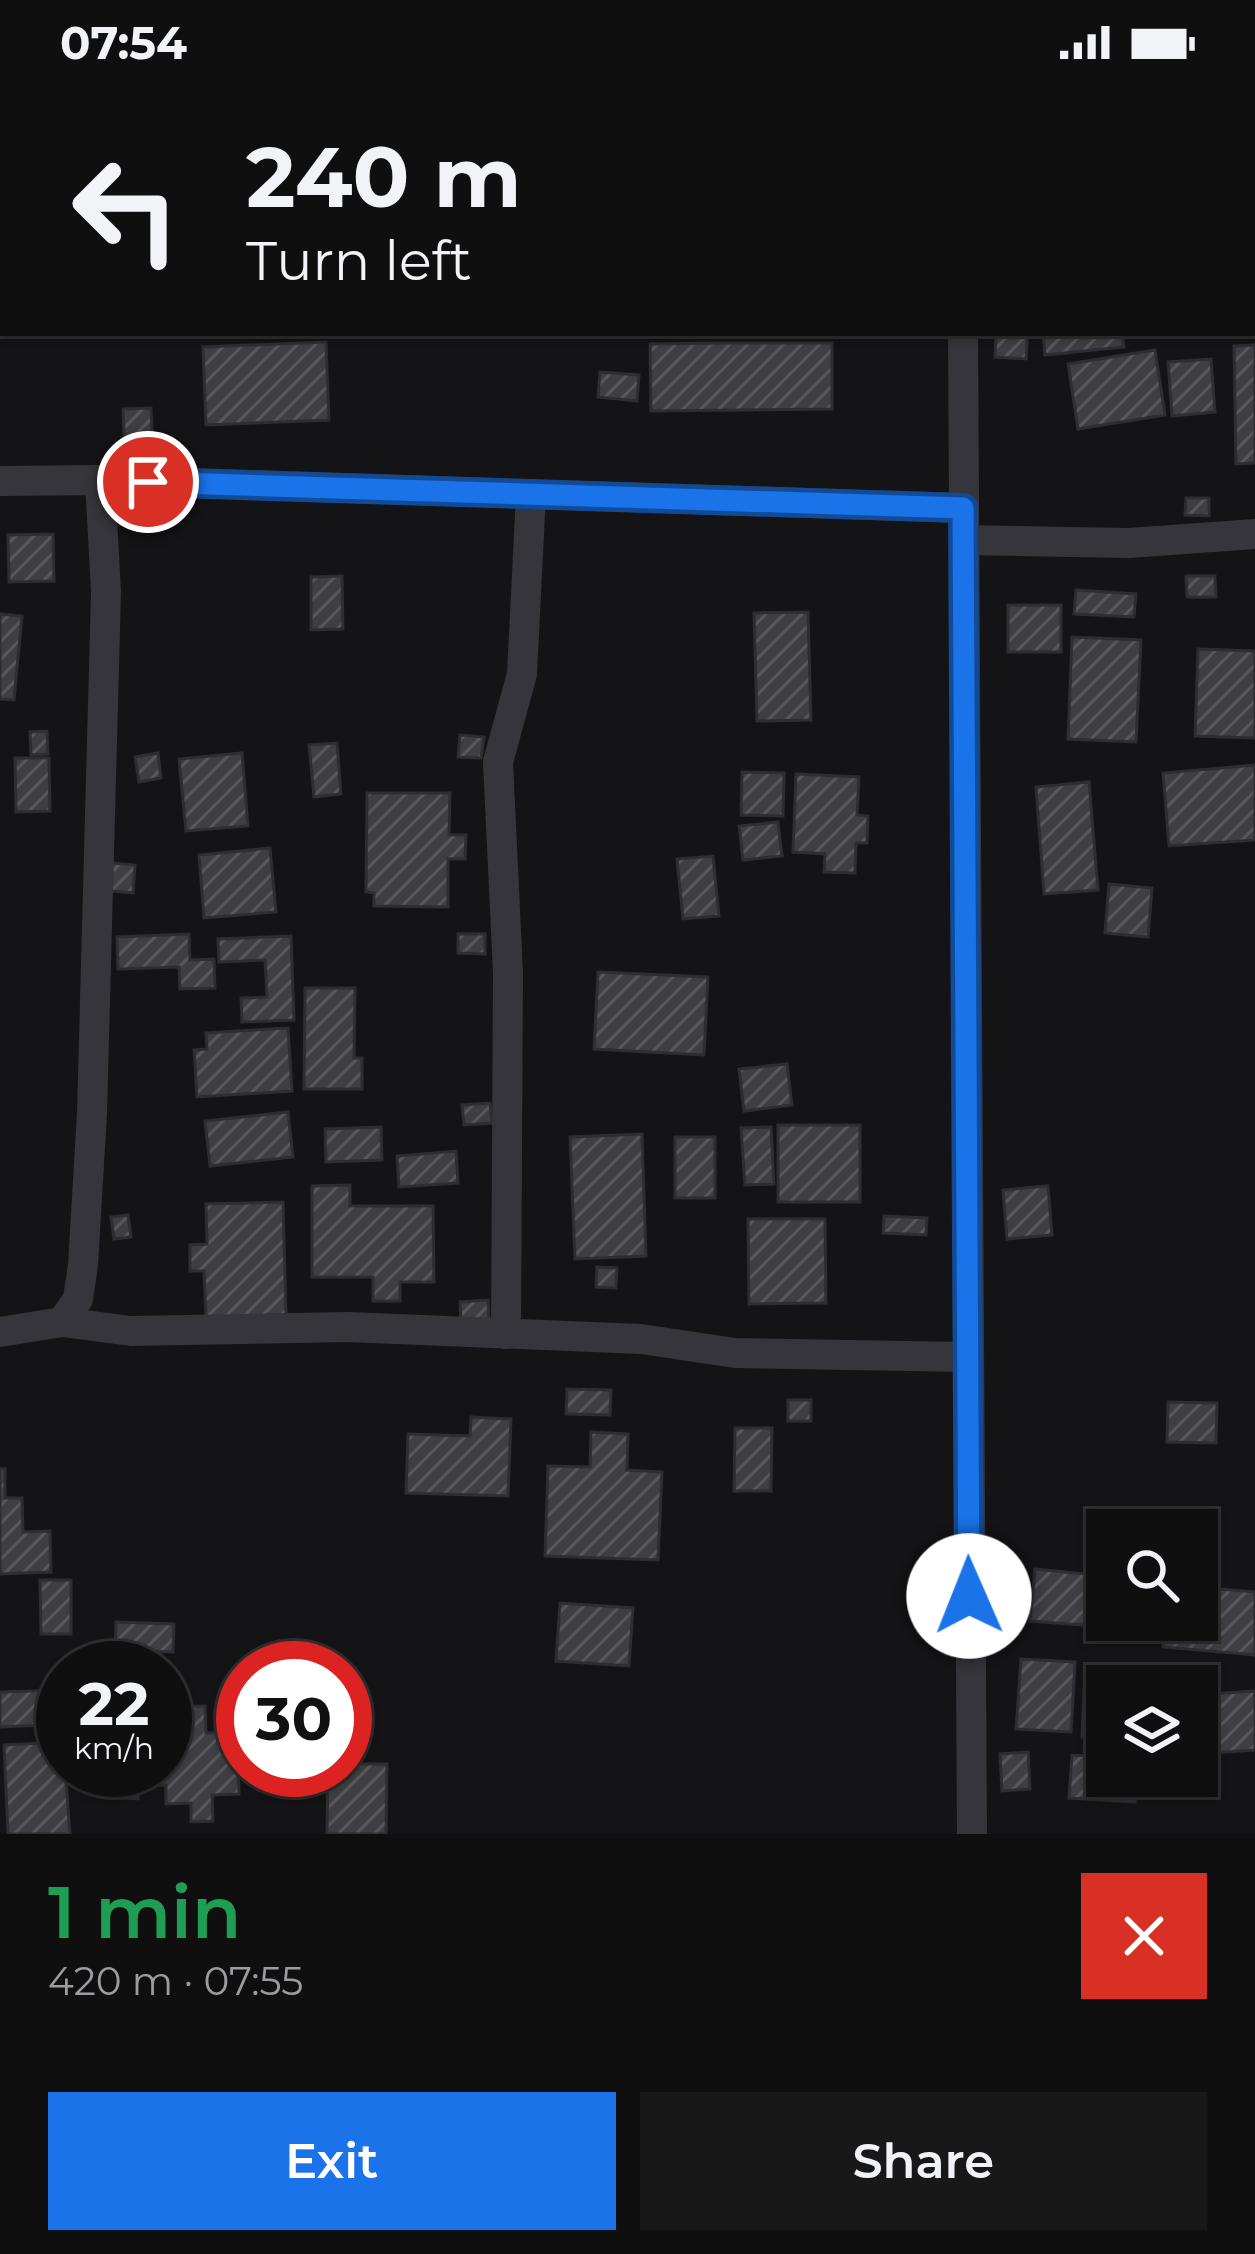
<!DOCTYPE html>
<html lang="en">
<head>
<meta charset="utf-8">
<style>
  :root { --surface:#0f0f10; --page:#181819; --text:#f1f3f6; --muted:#9b9c9f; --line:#2f2f30; --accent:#1a73e8 }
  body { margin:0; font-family:Montserrat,sans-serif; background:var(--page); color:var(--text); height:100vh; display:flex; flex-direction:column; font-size:45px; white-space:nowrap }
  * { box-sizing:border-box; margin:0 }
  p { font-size:39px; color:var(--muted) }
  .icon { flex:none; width:66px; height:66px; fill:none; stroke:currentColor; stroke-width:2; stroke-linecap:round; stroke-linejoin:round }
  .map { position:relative; height:1750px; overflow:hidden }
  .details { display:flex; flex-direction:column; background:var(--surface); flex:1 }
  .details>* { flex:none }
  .hud { position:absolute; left:0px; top:0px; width:1257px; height:252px; box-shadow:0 3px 9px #0004,0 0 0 3px var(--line); background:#0f0f10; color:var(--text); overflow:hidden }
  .controls { position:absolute; left:1086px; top:1425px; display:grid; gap:24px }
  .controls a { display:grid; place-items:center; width:132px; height:132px; border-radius:0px; background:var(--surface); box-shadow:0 3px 9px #0004,0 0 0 3px var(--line); font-size:60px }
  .speed { position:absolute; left:36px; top:1557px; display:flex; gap:24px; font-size:60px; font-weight:700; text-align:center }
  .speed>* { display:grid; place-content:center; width:156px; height:156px; border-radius:50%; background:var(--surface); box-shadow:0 3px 9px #0004,0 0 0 3px var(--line); line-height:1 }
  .speed small { font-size:30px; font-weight:400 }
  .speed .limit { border:18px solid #d22; background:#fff; color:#111 }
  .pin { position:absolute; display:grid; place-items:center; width:102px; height:102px; color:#fff; margin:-51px; border:6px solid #fff; border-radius:50%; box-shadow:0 3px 12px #0007 }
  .me { position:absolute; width:132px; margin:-66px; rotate:359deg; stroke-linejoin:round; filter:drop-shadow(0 0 9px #0008) }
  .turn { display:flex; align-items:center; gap:42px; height:252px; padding:0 48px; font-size:54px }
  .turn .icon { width:156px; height:156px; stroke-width:2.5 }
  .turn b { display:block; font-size:84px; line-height:102px }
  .round { display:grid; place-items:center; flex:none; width:126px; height:126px; border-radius:0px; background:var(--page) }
  .summary { display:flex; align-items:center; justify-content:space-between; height:204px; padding:0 48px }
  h1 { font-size:72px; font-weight:600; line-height:90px; color:#1e9e55 }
  .primary-button { display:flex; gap:24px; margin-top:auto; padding:24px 48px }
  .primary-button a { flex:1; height:138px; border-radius:0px; background:var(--accent); color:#fff; font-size:48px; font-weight:600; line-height:138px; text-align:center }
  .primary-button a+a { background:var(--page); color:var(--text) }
  .status { display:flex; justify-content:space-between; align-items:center; height:84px; padding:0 60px; background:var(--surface); direction:ltr }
  .status svg { height:33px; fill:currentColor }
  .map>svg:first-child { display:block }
  .building { fill:url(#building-hatch); stroke:#2e2e32; stroke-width:3 }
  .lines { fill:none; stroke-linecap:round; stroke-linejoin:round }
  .minor { stroke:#35353b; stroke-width:30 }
  .route-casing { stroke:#114b97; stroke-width:30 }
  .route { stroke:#1a73e8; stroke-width:21 }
</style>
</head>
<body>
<div class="status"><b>07:54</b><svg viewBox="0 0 49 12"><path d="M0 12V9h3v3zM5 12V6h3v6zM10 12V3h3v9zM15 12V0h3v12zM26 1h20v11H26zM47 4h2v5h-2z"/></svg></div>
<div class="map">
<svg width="1255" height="1750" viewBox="0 0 1255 1750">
  <defs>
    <pattern id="building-hatch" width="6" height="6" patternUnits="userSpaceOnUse" patternTransform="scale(3)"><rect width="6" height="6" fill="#3e3e43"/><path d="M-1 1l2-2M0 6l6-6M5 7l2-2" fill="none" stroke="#57575c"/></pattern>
  </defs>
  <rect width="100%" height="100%" fill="#141416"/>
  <g class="building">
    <path d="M996,249H1028L1026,275L995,273Z"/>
    <path d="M1043,249H1122L1124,263L1045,271Z"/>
    <path d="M326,258L329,336L206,341L203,263Z"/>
    <path d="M721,259H832V325L651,327L650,260Z"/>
    <path d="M1255,261V379L1236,380L1234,262Z"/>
    <path d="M1155,266L1165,331L1078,345L1068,280Z"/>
    <path d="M1211,275L1215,328L1172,332L1168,278Z"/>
    <path d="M600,288L639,291L637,317L598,313Z"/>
    <path d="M151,324L153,370L125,372L123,325Z"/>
    <path d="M1186,414H1209V432L1185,431Z"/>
    <path d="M53,450L54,497L9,498L8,451Z"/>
    <path d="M342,492L343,545L311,546V493Z"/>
    <path d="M1186,492H1215L1216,513H1187Z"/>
    <path d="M1076,506L1136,510L1134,533L1074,530Z"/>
    <rect x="1008" y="521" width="53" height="47"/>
    <path d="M808,528L811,636L757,637L754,529Z"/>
    <path d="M0,530L22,532L14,616L0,615Z"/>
    <path d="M1072,553L1141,556L1136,658L1068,655Z"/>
    <path d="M1198,565L1255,567V654L1195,652Z"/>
    <path d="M47,647L48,670L31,671L30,648Z"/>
    <path d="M460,651L484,653L481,674L458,673Z"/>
    <path d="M337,659L341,710L314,713L309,661Z"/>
    <path d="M158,669L161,694L139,698L135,673Z"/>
    <path d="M242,669L248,742L186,747L179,675Z"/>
    <path d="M15,674H49L50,727L16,728Z"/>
    <path d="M1255,681V756L1169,762L1163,689Z"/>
    <path d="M742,688L784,689L783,732L741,731Z"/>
    <path d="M796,690L859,693L857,731L868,732L867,759H856L855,789L824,788L825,770L793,768Z"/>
    <path d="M1089,698L1098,806L1044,810L1036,703Z"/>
    <path d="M367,709H450L449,751H466L465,775H448V823L374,822V809L366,808Z"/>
    <path d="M778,738L782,772L743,776L739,742Z"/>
    <path d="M270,764L276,828L204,834L199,771Z"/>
    <path d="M713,772L719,832L683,835L677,775Z"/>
    <path d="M112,779L135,781L133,809L111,807Z"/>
    <path d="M1109,800L1152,804L1148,853L1105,849Z"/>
    <path d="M189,850L190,876L214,875L215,904L180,905L179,883L118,885L117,853Z"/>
    <path d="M458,850H485V870L458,869Z"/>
    <path d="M291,852L294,936L242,938L241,914L267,913L265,876L219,878L218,855Z"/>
    <path d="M598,888L708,893L704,971L594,965Z"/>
    <path d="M305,904H355L354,974H362V1005H304Z"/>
    <path d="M288,944L292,1007L197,1013L194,966L207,965L206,949Z"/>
    <path d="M787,980L792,1021L744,1027L739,985Z"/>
    <path d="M490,1019L492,1039L464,1041L462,1021Z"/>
    <path d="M288,1028L293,1073L210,1082L205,1037Z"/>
    <rect x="778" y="1041" width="82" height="77"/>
    <path d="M381,1043L382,1076L326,1078L325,1045Z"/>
    <path d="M771,1043L774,1100L745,1101L741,1044Z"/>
    <path d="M642,1050L646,1172L575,1175L570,1053Z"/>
    <rect x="675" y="1053" width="40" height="61"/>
    <path d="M456,1067L458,1099L399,1103L397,1072Z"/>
    <path d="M350,1101V1122H433L434,1198H400V1217H373V1193H312V1102Z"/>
    <path d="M1048,1102L1052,1151L1007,1155L1003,1106Z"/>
    <path d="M283,1118L286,1231L206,1233L204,1187H190V1161L207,1160L206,1120Z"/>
    <path d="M128,1131L131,1153L114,1155L111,1133Z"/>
    <path d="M884,1132L927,1134L926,1151L883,1149Z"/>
    <path d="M748,1135H825L826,1219L749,1220Z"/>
    <path d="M597,1183L617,1184L616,1204L596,1203Z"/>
    <path d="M488,1216L489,1236L461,1238L460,1218Z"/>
    <path d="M567,1305L611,1306L610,1331L566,1330Z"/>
    <rect x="788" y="1316" width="23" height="21"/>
    <path d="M1168,1318L1217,1319L1216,1359L1167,1358Z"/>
    <path d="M471,1333L511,1335L508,1412L406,1409L408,1350L470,1352Z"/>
    <path d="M735,1344H772L771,1407H734Z"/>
    <path d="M591,1348L628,1350L627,1386L662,1388L658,1476L545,1472L548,1382L590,1383Z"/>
    <path d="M0,1385H5V1414H22L23,1448L50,1447L51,1488L0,1490Z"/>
    <path d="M1095,1427L1143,1430L1142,1446H1107V1467H1093Z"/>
    <path d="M1035,1485L1107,1492V1536H1136L1135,1545L1030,1537Z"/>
    <path d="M40,1496H71V1550H41Z"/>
    <path d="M1197,1503L1255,1508V1571L1163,1563L1165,1536H1197Z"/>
    <path d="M560,1519L633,1524L629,1582L556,1577Z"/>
    <path d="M116,1538L174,1540L173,1568L115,1566Z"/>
    <path d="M1021,1575L1075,1578L1071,1648L1016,1645Z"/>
    <path d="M1154,1580H1179L1178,1602H1154Z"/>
    <path d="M1085,1583L1139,1585L1138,1602H1107V1654L1082,1653Z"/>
    <path d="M63,1606V1640L0,1643V1608Z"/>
    <path d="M1255,1607V1666L1197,1670V1611Z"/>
    <path d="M205,1622L206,1649L237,1648L239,1710L212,1711L213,1737L191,1738V1719L166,1720V1701H147V1686H165L169,1623Z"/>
    <path d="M63,1658L70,1750H8L4,1661Z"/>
    <path d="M1028,1668L1030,1705L1002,1707L1000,1670Z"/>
    <path d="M1072,1671L1107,1673V1692H1136L1135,1718L1069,1714Z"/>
    <path d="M345,1680H387L386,1750H327L328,1686H345Z"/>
    <path d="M100,1691L139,1693L138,1715L98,1712Z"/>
  </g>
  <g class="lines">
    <g class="minor">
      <path d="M964,3V0"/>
      <path d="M963,249L972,1750"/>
      <path d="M0,397L100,396L963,424"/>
      <path d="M964,456L1129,459L1255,450"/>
      <path d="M62,1238L131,1247L348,1243L641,1255L735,1269L966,1273"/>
      <path d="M0,1248L62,1238L78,1215L83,1181L92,1029L106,508L100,396"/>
      <path d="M506,1250L508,889L498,678L522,590L531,410"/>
    </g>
  </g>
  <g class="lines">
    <defs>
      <path id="route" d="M148,398L963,424L969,1512"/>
    </defs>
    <use href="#route" class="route-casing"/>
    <use href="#route" class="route"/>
  </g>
</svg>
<div class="controls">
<a><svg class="icon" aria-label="search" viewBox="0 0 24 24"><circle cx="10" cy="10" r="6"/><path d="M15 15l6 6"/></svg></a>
<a><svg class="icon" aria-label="layers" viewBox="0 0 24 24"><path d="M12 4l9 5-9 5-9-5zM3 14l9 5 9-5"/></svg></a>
</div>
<div class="speed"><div>22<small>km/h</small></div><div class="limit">30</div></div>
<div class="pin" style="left:148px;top:398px;background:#d93025"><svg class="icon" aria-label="arrive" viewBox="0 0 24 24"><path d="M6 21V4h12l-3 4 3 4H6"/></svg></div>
<svg class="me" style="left:969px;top:1512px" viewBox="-20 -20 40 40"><circle r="19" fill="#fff"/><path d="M0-13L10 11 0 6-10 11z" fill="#1a73e8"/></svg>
<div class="hud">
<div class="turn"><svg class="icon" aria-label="left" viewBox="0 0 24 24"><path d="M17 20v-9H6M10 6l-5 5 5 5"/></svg><div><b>240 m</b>Turn left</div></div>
</div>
</div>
<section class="details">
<div class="summary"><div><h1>1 min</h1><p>420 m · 07:55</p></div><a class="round" style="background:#d93025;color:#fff"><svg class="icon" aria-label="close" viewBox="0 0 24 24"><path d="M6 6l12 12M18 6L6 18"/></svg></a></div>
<div class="primary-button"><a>Exit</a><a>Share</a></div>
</section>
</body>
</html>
